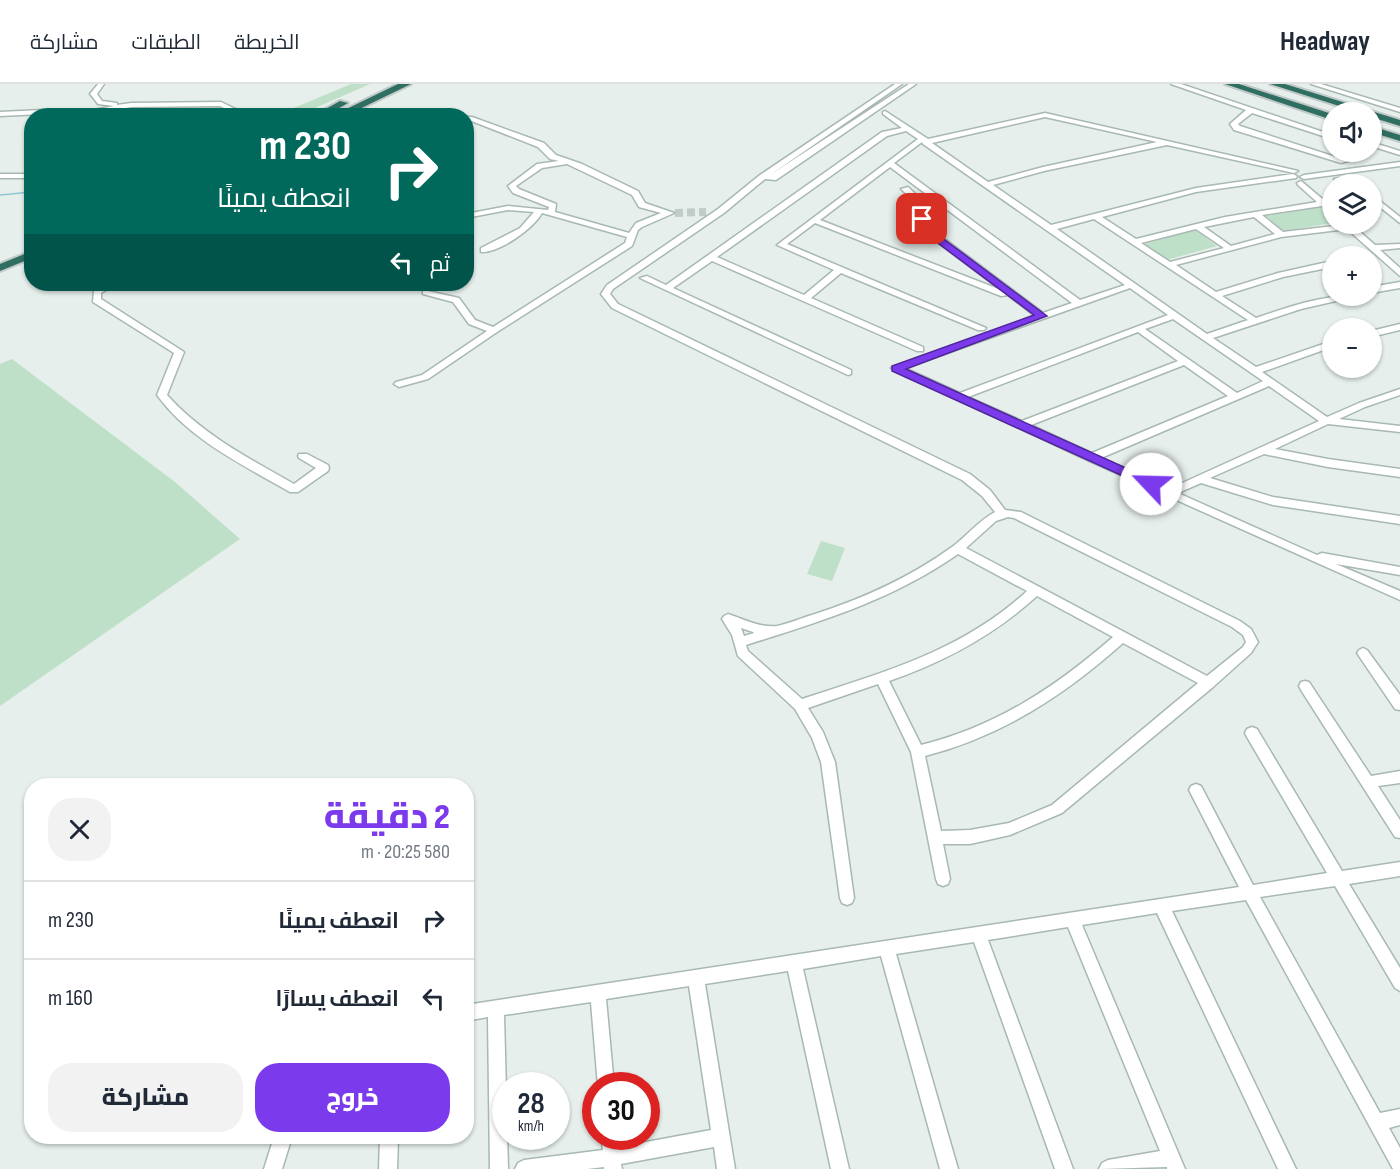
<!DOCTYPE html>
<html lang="ar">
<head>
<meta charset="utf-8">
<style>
  :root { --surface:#fff; --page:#f2f2f3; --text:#1f2937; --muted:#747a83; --line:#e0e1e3; --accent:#7c3aed }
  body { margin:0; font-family:"Sofia Sans Condensed",Cairo,sans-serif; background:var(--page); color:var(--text); direction:rtl; height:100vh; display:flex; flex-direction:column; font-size:22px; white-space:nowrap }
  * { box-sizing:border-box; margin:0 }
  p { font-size:20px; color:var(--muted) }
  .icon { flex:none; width:33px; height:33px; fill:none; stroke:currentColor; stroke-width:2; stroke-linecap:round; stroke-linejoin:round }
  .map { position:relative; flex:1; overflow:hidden; direction:ltr }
  .drawer { position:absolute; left:24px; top:694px; width:450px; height:366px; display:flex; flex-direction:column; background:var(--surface); border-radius:24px; box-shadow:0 2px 4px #0004; direction:rtl }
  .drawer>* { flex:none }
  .guide { position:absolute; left:24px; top:24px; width:450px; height:183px; border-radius:24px; box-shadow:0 2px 4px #0004; direction:rtl; background:#00695c; color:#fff; overflow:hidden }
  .buttons { position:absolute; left:1322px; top:18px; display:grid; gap:12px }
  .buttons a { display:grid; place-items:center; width:60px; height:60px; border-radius:50%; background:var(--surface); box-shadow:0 2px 4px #0004; font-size:30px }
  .speed { position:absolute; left:492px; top:988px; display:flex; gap:12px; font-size:30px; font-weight:700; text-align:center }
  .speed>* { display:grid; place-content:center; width:78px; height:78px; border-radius:50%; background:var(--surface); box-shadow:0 2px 4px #0004; line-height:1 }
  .speed small { font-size:15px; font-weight:400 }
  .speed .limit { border:9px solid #d22; background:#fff; color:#111 }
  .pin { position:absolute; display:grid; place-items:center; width:51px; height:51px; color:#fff; margin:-26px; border-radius:12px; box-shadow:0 3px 9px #0006 }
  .me { position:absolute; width:66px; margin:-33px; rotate:294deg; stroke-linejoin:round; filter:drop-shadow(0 0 4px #0008) }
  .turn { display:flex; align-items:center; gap:21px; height:126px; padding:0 24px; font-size:27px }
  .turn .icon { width:78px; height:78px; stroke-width:2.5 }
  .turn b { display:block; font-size:42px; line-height:51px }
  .then { display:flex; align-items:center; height:57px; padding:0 24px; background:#0003; gap:12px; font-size:22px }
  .round { display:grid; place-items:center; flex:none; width:63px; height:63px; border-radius:24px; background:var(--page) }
  .overview { display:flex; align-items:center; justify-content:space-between; height:102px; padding:0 24px }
  h1 { font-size:36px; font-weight:800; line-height:45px; color:var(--accent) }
  .cta { display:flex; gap:12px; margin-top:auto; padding:12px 24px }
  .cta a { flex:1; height:69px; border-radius:24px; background:var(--accent); color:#fff; font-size:24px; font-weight:800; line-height:69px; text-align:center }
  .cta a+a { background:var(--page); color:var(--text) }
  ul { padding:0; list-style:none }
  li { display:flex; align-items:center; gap:18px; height:78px; padding:0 24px; border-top:2px solid var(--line) }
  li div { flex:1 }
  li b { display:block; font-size:22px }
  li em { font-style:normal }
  header { display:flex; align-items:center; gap:36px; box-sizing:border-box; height:84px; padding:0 30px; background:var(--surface); border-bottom:2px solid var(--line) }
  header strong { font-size:28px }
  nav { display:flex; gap:33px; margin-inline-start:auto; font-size:21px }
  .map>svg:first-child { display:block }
  .green { fill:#bfe0c8 }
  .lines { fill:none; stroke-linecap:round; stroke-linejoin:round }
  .stream { stroke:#8ec9d4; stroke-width:1.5 }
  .minor-tunnel { stroke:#bfccc8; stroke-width:8; stroke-dasharray:8 4; stroke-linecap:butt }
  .minor-casing { stroke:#a8b8b2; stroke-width:3 }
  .highway-casing { stroke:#c2cac8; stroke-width:4 }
  .minor { fill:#fff; fill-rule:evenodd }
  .highway { fill:#2f6f62; fill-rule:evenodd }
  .route { fill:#7c3aed; stroke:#51269a; stroke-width:1.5 }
</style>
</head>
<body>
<header>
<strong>Headway</strong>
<nav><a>الخريطة</a><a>الطبقات</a><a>مشاركة</a></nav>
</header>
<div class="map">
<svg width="1400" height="1085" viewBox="0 0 1400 1085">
  <rect width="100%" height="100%" fill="#e6efeb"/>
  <g class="green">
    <path d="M351,0H370L299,31H277Z"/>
    <path d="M1321,123L1332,132V139L1284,147L1266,132Z"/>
    <path d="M1195,146L1217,162L1167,176L1145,160Z"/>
    <path d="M12,275L175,398L240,455L0,622V280Z"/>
    <path d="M821,457L845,464L832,497L807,490Z"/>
  </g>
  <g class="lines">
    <path class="stream" d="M0,111L32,108"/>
    <path class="minor-tunnel" d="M675,129L706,128"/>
    <defs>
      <g id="minor">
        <path d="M98,0H104L97,10L102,17L117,19V21L131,19L221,18L250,32H240L220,22L131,23L85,32L42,30L0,32V28L42,26L68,31L114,22L98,20L91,11L90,10Z"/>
        <path d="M895,0H902L770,91L909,0H916L776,96L765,95L724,129L613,205L610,210L618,220L970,390L990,406L1005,426L1021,428L1240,537L1251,545L1258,558L1251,569L1213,603L1062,729L1010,751L970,760H943L950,795L948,800L943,802L938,800L936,795L911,668L878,600L808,624L823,648L835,678L854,814L852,819L847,821L842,819L840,814L821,678L812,654L795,625L738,572L732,551L722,535L724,532L728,530C743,535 761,544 777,542C788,540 801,534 812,531C862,515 909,494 952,463C967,452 978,437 995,428L982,412L962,396L612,224L601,210L607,201L718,125L760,91ZM1008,433L1014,434L1232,543L1243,551L1246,558L1243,563L1207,592L966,464L996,437ZM958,470L1027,507C962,567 884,588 802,615L748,567L746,561C822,537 892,516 958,470ZM1037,512L1113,553C1056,603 995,643 921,661L889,597C944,578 993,552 1037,512ZM741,544L753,548L754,549L744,552ZM1123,559L1198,599L1052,721L1009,739L970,746L941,747L925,672C1002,652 1065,611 1123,559Z"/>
        <path d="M1171,0H1181L1332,51V55L1252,29L1238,40L1240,42L1348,77L1341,79L1234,46L1230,40L1246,26Z"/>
        <path d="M1311,0H1321L1400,24V28Z"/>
        <path d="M885,27L928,55L1045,29L1298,87L1294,89L1167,61L1044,87L993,101L1051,141L1196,104L1293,90L1297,92L1296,94L1196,108L1102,133L1136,155L1225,133L1317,118L1298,101L1297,99L1301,97L1332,123V129L1322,122L1262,131L1283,148L1351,140L1375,161L1400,160V164L1380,166L1400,184V192L1347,145L1281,153L1176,181L1216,208L1278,189L1332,177V183L1283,193L1222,212L1256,234C1286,224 1318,212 1350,212L1349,214L1301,225L1213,254L1256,283L1332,257V263L1262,288L1327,333L1359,319L1400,305V311L1365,323L1339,335L1400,342V348L1328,340L1275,365L1328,375L1400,385V393L1328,383L1264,370L1210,394L1273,413L1400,432V440L1273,421L1201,399L1178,409L1317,471L1322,469L1400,483V491L1336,480L1400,507V516L1087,376L891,284L1035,232L1008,211L1001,212L815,139L787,160L986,244L984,246H978L841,189L811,214L923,263V267H917L712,177L673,204L851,286V290L848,291L640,194L647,192L666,201L882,48L902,44L883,30V28ZM1045,33L1157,58L1043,83L988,98L932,59ZM906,47L918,55L777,161L834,186L804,211L717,173L887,52ZM922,58L923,60L1125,201L1080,216L894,79ZM890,83L1072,219L1043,229L926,141L925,137L930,132V124L908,103L901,105L922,125V131L917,137L919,144L1001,206L820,136ZM1254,133L1275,150L1231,162L1204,143ZM1094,135L1248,236L1207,250L1057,145ZM1196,145L1224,164L1170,178L1141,159ZM1130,204L1168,231L960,309L905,284ZM1173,235L1263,297L1237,309L1145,245ZM1138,248L1178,277L1022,337L968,313ZM1184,281L1228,312L1092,369L1031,341ZM1269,302L1319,337L1169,405L1101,374Z"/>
        <path d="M466,33H472L544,59L556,71L582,80L638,107L645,119L674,129L642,143L638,146L632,162L497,248L428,295L399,303L394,300L396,298L422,291L487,247L469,240L453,218L423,210V206L459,214L475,236L493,243L625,159L627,153L542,129C533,145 499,169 481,168V164L520,144L534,128L508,126L466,134V130L508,122L548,126L549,123L513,109L508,102L537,80L559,77L550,75L538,63L469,36L466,37ZM567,80L632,111L639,123L661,129L636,139L629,149L555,128L556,120L519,105L516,102L542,84Z"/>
        <path d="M1371,58L1400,67V71L1371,62Z"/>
        <path d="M1400,78V82L1304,95L1300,93L1304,91Z"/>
        <rect x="0" y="90" width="32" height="4"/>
        <path d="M1350,92L1360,100H1353L1348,96L1338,97L1334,95Z"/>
        <path d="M1371,110L1400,133V139L1371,116Z"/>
        <path d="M1400,198V204L1371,209V203Z"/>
        <path d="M106,200H116L101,209V215L184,268L167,311C202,350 248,374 294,400L316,384L299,374L298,372L299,370H307L328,381L329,384L328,387L298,408H290C243,381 190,356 157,311L174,269L93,218L94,206Z"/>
        <path d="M1400,240V246L1371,253V247Z"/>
        <path d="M1363,564L1367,566L1400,611V626L1395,625L1359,572L1357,569L1359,566Z"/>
        <path d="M1305,597L1309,598L1371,692L1400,687V699L1378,702L1400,736V754L1395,753L1301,606L1299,602L1301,598Z"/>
        <path d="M1252,643L1257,645L1342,787L1400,778V792L1349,800L1400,884V907L1395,904L1335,802L1260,813L1380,1029L1400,1025V1041L1389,1044L1400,1064V1085H1393L1246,816L1172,827L1296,1085H1278L1157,829L1082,841L1185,1085H1167V1083L1099,1085L1102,1079L1108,1076L1160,1067L1068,843L988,856L1073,1085H1055L974,858L896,870L958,1085H940L881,872L803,885L849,1085H831L788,887L705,900L735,1085H717L714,1063L621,1080L622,1085H604V1083L587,1085H515L518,1079L524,1076L603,1066L601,1053H619V1063L711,1046L689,902L606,915L614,1002H598L591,918L504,931L508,1085H490L488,933L466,937V921L1239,803L1189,706L1191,702L1196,700L1201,702L1253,801L1327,789L1247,653L1245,649L1247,645Z"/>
        <path d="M274,1053H292L282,1085H264Z"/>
        <path d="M380,1053H398L397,1085H379Z"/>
      </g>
      <g id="highway">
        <path d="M398,0H411L345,32H332Z"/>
        <path d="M1225,0H1239L1332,30V36Z"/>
        <path d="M1270,0H1285L1400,36V42L1371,33V28H1358Z"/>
        <path d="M340,17L348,19L325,32H313Z"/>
        <path d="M1371,42L1400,51V57L1371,48Z"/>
        <path d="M32,167V174L0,187V180Z"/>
      </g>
    </defs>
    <use href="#minor" class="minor-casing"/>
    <use href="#highway" class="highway-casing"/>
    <use href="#minor" class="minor"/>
    <use href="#highway" class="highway"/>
  </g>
  <path class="route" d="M919,133H926L929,144L1047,232L906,285L1155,397V403H1147L892,287V282L1034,231L923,148L917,142Z"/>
</svg>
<div class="buttons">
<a><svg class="icon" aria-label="sound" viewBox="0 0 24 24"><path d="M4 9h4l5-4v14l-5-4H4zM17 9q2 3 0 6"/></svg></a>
<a><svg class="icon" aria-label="layers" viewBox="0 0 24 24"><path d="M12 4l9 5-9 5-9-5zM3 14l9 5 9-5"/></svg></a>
<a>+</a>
<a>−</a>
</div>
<div class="speed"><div>28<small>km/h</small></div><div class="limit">30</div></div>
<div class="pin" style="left:922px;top:135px;background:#d93025"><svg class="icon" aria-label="arrive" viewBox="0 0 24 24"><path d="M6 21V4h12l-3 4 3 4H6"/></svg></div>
<svg class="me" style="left:1151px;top:400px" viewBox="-20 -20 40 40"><circle r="19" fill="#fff"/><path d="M0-13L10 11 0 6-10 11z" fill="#7c3aed"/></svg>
<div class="guide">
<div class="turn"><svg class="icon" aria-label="right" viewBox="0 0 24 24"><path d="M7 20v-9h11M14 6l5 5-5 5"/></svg><div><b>230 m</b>انعطف يمينًا</div></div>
<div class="then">ثم<svg class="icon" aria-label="left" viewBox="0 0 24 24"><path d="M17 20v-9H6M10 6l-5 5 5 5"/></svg></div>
</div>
<section class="drawer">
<div class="overview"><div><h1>2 دقيقة</h1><p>580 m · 20:25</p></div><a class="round"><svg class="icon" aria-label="close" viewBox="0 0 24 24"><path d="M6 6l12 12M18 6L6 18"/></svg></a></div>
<ul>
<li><svg class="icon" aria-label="right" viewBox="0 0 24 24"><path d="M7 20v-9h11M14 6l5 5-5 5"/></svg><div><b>انعطف يمينًا</b></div><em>230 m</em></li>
<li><svg class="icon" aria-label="left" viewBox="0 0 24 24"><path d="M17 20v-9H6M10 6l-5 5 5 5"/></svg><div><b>انعطف يسارًا</b></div><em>160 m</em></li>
</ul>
<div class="cta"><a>خروج</a><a>مشاركة</a></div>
</section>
</div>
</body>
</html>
